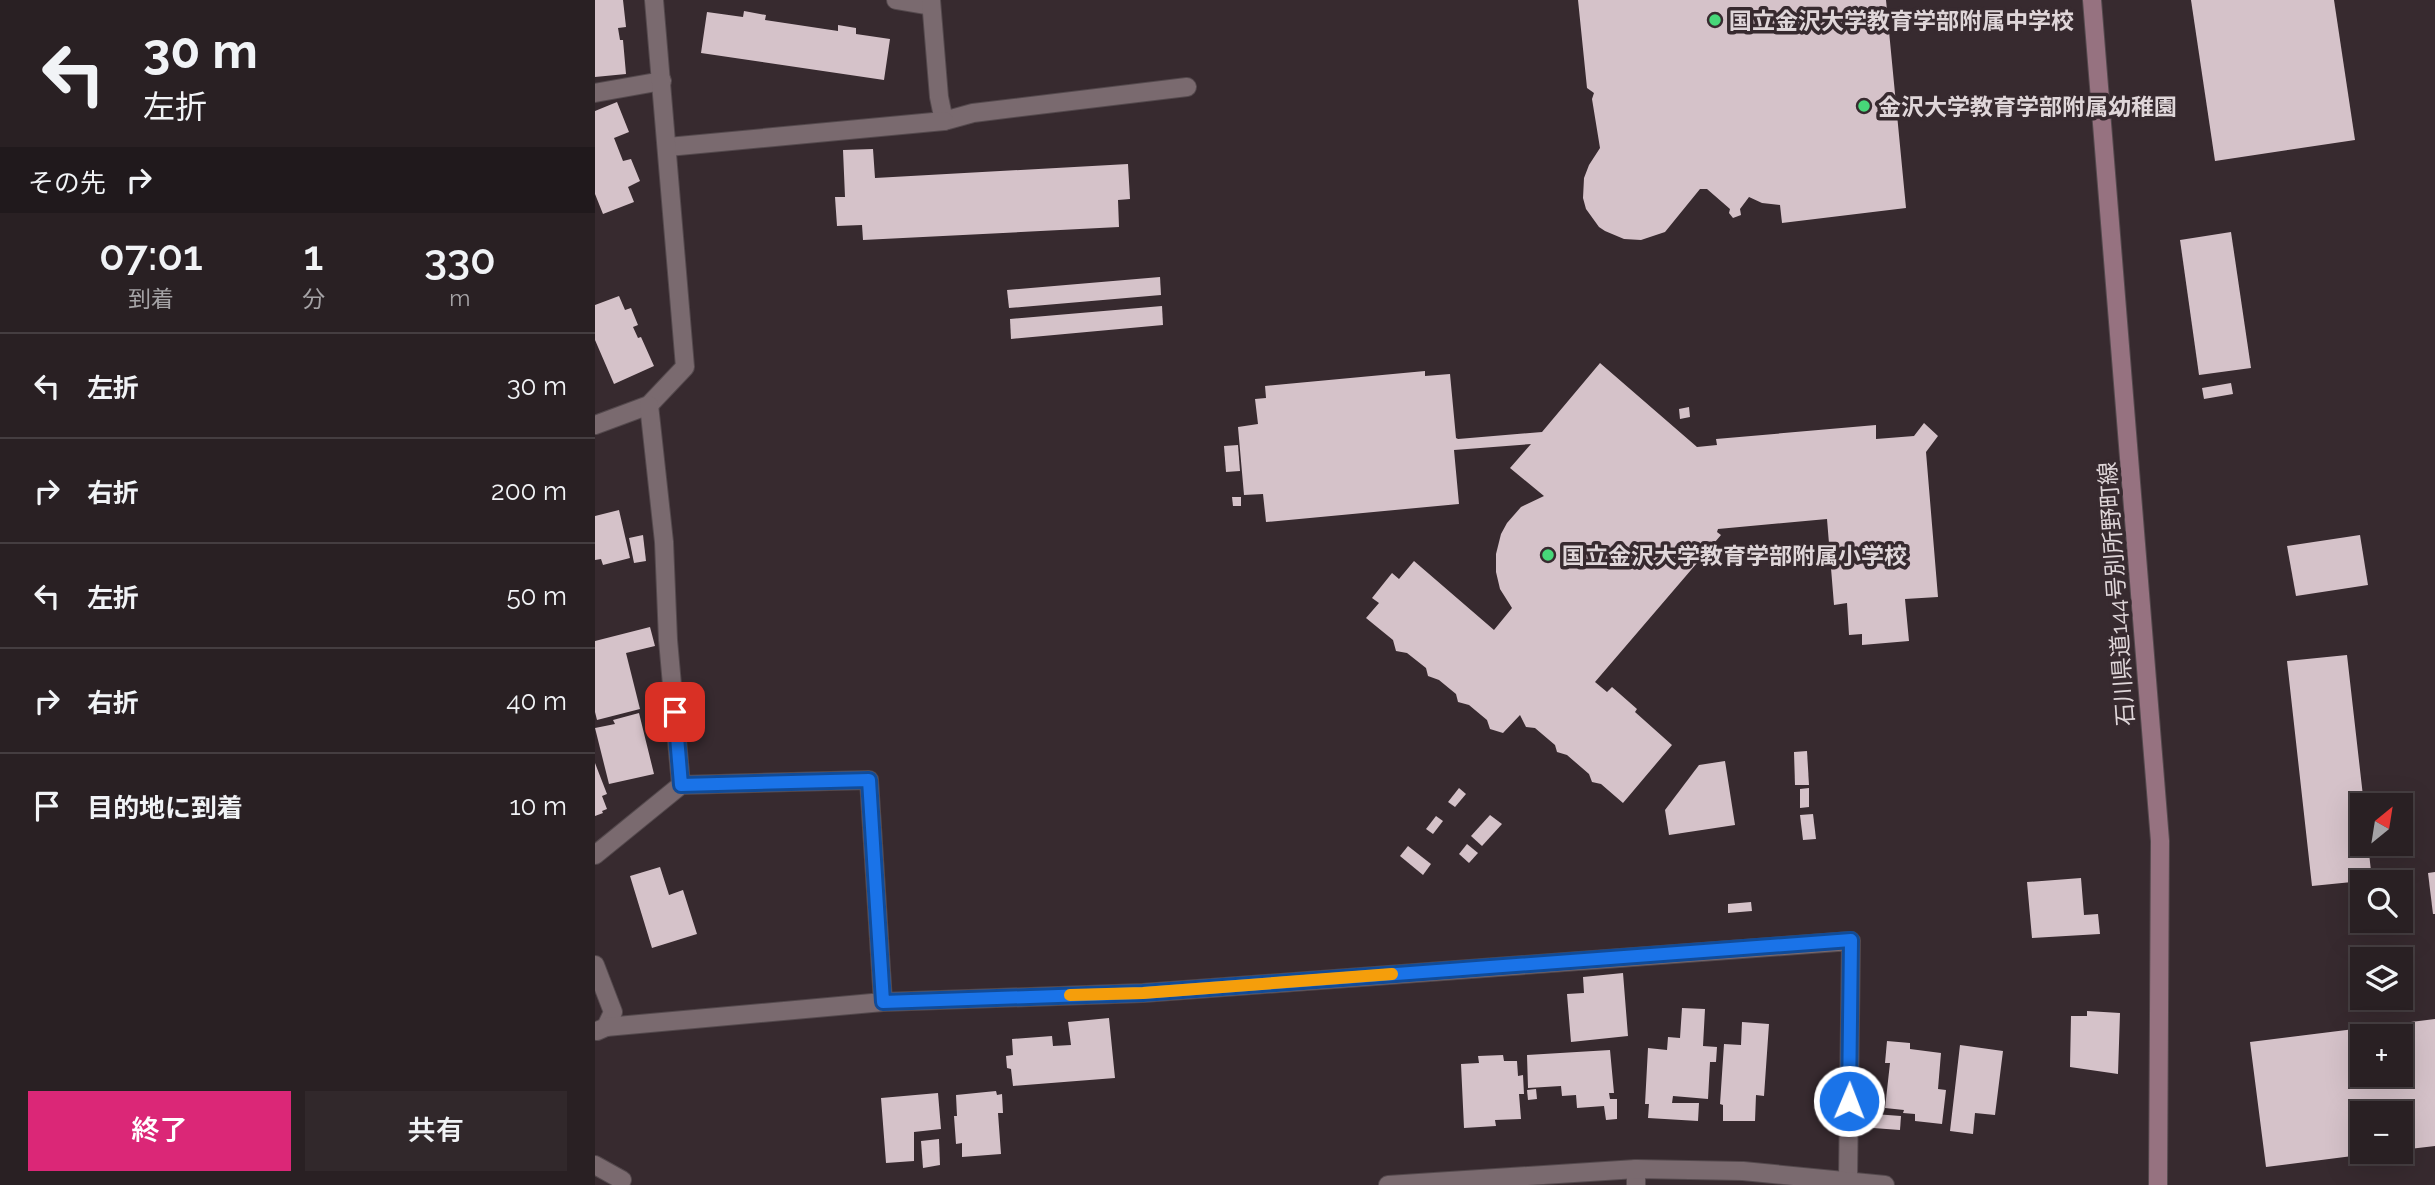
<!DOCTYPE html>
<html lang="ja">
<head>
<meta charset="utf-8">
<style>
  :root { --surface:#292023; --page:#31282b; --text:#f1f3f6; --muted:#a5a3a6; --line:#453e41; --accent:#db2777 }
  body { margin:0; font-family:Raleway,"Noto Sans JP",sans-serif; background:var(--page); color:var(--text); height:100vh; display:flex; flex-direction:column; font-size:26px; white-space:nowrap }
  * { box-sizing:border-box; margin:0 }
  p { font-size:23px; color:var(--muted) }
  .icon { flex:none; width:38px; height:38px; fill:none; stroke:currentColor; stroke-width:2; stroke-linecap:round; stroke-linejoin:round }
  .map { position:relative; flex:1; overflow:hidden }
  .details { display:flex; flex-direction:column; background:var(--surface); width:595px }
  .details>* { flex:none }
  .hud { background:#292023; color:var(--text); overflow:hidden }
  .needle { width:46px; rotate:30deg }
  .fabs { position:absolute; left:1755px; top:793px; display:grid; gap:14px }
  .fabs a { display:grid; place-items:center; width:63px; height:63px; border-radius:0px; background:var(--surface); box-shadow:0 7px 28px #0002,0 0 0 2px var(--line); font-size:35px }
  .pin { position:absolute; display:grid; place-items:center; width:60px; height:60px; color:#fff; margin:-30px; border-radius:14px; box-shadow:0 4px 10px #0006 }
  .me { position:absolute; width:77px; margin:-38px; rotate:1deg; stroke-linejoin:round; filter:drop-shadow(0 0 5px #0008) }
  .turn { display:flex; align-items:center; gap:24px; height:147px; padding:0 28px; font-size:32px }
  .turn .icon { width:91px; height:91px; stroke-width:2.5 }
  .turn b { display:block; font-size:49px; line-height:60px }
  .then { display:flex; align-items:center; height:66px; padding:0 28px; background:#0003; gap:14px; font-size:26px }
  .eta { display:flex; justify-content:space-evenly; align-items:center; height:119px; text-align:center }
  .eta b { font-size:42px; font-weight:600; line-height:49px }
  .cta { display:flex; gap:14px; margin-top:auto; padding:14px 28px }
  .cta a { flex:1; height:80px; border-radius:0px; background:var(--accent); color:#fff; font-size:28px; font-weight:600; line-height:80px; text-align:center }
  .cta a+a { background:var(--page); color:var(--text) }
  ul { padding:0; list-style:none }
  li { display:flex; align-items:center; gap:21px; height:105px; padding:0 28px; border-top:2px solid var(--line) }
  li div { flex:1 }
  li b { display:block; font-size:26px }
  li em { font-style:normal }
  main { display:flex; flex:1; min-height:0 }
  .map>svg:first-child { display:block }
  .building { fill:#d5c2c9; fill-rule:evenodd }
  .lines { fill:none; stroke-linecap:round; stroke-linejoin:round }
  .minor-casing { stroke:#54494d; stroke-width:20 }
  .tertiary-casing { stroke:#54494d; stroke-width:20 }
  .secondary-casing { stroke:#54494d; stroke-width:20 }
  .minor { stroke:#7a6a6f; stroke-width:18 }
  .tertiary { stroke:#7a6a6f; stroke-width:18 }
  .secondary { stroke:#967280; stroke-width:18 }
  .route-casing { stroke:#114b97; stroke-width:18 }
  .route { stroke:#1a73e8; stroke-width:12 }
  .slow { stroke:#f59e0b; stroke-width:12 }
  .poi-dot { fill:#47d779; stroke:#372a2f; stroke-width:2.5 }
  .labels { text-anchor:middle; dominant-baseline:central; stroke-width:7; stroke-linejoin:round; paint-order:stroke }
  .poi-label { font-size:23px; font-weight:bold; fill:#dfd6d9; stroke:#372a2f; text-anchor:start }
  .street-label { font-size:23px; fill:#dfd6d9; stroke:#372a2f }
</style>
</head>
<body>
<main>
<section class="details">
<div class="hud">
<div class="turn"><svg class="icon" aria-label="left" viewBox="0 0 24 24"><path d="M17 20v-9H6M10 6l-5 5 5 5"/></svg><div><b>30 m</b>左折</div></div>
<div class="then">その先<svg class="icon" aria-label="right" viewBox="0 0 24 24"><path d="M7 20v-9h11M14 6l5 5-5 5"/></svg></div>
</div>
<div class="eta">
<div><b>07:01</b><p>到着</p></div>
<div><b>1</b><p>分</p></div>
<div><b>330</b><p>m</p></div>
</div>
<ul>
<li><svg class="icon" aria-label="left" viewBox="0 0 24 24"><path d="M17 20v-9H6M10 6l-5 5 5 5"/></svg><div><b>左折</b></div><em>30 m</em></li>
<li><svg class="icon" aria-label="right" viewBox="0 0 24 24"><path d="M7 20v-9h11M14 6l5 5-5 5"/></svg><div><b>右折</b></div><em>200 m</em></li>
<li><svg class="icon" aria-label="left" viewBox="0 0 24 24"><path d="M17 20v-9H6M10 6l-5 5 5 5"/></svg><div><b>左折</b></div><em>50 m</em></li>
<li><svg class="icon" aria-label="right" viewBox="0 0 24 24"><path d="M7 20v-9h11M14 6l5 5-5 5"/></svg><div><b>右折</b></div><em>40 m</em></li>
<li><svg class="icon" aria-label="arrive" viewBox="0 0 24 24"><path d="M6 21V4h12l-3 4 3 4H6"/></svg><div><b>目的地に到着</b></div><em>10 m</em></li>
</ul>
<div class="cta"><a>終了</a><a>共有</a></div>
</section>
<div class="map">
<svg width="1840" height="1185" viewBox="0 0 1840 1185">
  <rect width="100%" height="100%" fill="#372a2f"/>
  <g class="building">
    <path d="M0,0H28L31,27L23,28L25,40H28L31,74L0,77Z"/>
    <path d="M983,0H1291L1311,208L1187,223L1185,205L1167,203L1154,197L1145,209L1146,215L1138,218L1134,213L1135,209L1112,189H1105L1070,232L1046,240L1029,239L1010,231L1004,227L991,209L988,198L989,178L994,165L1005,148L997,99L999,93L992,88Z"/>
    <path d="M1596,0H1739L1760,140L1620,161Z"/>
    <path d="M149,11L171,15L170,20L243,31V25L261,28V34L295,39L289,80L106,53L112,12L148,17Z"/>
    <path d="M22,102L34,132L19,138L28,161L36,159L45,181L33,187L39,202L8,214L0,194V111Z"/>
    <path d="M278,149L280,178L533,164L535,199L523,200L524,227L268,240L267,225L242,226L240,197H250L248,150Z"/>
    <path d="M1636,232L1656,368L1604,375L1585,240Z"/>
    <path d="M565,277L566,295L414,308L412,290Z"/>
    <path d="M24,296L30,310L36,308L43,325L38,327L43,338L46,337L59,366L19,384L0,340V305Z"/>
    <path d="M567,306L568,325L416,339L415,319Z"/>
    <path d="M1005,363L1102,447L1122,445L1121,439L1281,425V439L1319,436L1329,423L1343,436L1331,452L1343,597L1310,599L1314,641L1267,645V634L1254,635L1252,603L1239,605L1232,519L1123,529L1122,532L1126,535L1000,682L1012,692L1017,687L1042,709L1040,712L1077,745L1028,803L1006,784L997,782L994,774L972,755L962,752L960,745L940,728L931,727L925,715L908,733L895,729L892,720L874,705L863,702L861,694L844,680L833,676L831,668L812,653L801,651L798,640L771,618L784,603L777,598L797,573L804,579L819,561L899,630L917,608L905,589L901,572V554L906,534L912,523L926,507L949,496L915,468L936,444L859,450L864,504L671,522L668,494L649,495L643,427L663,424L660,399L671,398L670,386L830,371V376L855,374L861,438L863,439L947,432Z"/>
    <path d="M1636,383L1638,394L1609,399L1607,388Z"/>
    <path d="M1094,407L1095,417L1085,419L1084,409Z"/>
    <path d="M643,445L645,471L631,472L629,446Z"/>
    <path d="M637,497H646V506H638Z"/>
    <path d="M24,510L35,558L8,565L6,559L0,560V516Z"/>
    <path d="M48,535L51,561L39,563L34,538Z"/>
    <path d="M1765,535L1773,585L1701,596L1692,546Z"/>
    <path d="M55,627L60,646L31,653L45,709L2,720L0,712V641Z"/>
    <path d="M1752,655L1769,805L1768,844H1773L1777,880L1717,886L1692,661Z"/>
    <path d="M44,713L59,774L14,784L0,728L20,724L18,720Z"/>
    <path d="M1212,751L1214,785H1200L1199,752Z"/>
    <path d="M1130,761L1140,825L1074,835L1070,810L1104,765Z"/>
    <path d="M0,763L12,794L7,796L12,809L7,811L8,813L0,816Z"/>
    <path d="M864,788L871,794L860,807L853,802Z"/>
    <path d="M1214,788V807L1205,808V789Z"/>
    <path d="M1218,814L1221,839L1208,840L1205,815Z"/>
    <path d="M895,815L907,824L887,846L876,836Z"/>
    <path d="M841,816L848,821L838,834L831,829Z"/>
    <path d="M872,844L883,853L874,863L864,854Z"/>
    <path d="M813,846L836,864L828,875L805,856Z"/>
    <path d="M65,867L74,895L88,890L102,934L57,948L35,876Z"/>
    <path d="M1840,872V914H1838L1833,873Z"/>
    <path d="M1486,878L1489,915L1503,914L1505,934L1437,938L1432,882Z"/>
    <path d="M1156,902L1157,911L1133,913V904Z"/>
    <path d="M1028,973L1033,1036L976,1042L972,994L989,993L988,977Z"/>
    <path d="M1087,1008L1110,1009L1108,1046L1122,1047L1121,1062H1115L1113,1099L1078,1096L1077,1103H1104L1103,1121L1053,1118L1054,1104H1050L1053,1048L1072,1050L1073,1037L1085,1038Z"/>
    <path d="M1492,1011L1525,1013L1523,1074L1475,1067L1476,1016H1492Z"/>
    <path d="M514,1018L520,1078L418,1086L416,1069L412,1068L411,1056L418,1055L417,1039L457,1036L458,1046L476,1045L473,1022Z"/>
    <path d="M1840,1019V1146L1806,1150V1113H1768V1152L1781,1153L1671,1167L1655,1042ZM1768,1036H1806V1074H1768Z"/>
    <path d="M1147,1022L1174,1024L1169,1096L1161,1095L1160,1121H1128V1105L1125,1104L1129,1044L1146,1045Z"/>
    <path d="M1292,1041L1315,1043V1049L1346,1053L1343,1089L1351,1090L1347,1124L1320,1121V1114L1308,1113L1309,1110L1290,1108L1295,1063H1290Z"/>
    <path d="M1365,1045L1408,1051L1400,1115L1380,1113L1378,1134L1355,1131Z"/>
    <path d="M1015,1050L1019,1093H1014L1015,1099H1022V1119L1011,1120L1009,1106L982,1108L981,1095L967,1096L966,1086L933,1088L932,1055Z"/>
    <path d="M908,1055L909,1061H922L923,1076L928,1075L929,1094H924L926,1119L900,1120L901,1126L869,1128L866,1064L884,1063L883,1056Z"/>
    <path d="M941,1089L942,1099L933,1100L932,1090Z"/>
    <path d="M401,1091L402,1095L407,1094L408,1113H403L406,1154L367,1157V1143L361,1144L359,1116H362L361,1095Z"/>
    <path d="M343,1093L346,1129L319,1132V1161L291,1163L286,1098Z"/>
    <path d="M1279,1114L1306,1116L1305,1130L1278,1128Z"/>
    <path d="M344,1139L345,1165L328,1168L326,1141Z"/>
  </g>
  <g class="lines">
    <defs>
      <g id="minor">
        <path d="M301,0L336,6"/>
        <path d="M336,0L344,97L349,121L378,113L592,87"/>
        <path d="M0,93L67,81"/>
        <path d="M73,147L349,121"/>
        <path d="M0,425L54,405L90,367L59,0"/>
        <path d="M0,855L86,785L73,640L69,542L54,405"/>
        <path d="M0,965L18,1012L11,1027L2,1031"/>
        <path d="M288,1002L548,993L1256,941L1253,1180"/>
        <path d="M11,1027L288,1002L274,780L86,785"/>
        <path d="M0,1165L27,1180"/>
        <path d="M1041,1185V1169"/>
      </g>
      <path id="tertiary" d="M793,1185L1041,1169L1148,1171L1290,1185"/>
      <path id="secondary" d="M1497,0L1565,841L1563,1185"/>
    </defs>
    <use href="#minor" class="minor-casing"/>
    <use href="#tertiary" class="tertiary-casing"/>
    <use href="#secondary" class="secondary-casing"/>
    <use href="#minor" class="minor"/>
    <use href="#tertiary" class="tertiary"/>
    <use href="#secondary" class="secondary"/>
  </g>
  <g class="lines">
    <defs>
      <path id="route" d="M80,712L86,785L274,780L288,1002L548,993L1256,940L1254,1101"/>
    </defs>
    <use href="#route" class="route-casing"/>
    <use href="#route" class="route"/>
    <path class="slow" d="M475,995L548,993L797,974"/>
  </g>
  <g class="poi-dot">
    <circle cx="1120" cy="20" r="7"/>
    <circle cx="1269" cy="106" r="7"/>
    <circle cx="953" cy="555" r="7"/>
  </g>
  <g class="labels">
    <g class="poi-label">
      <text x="1134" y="20">国立金沢大学教育学部附属中学校</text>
      <text x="1283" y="106">金沢大学教育学部附属幼稚園</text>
      <text x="967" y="555">国立金沢大学教育学部附属小学校</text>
    </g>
    <g class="street-label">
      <text transform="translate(1521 594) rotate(-94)">石川県道144号別所野町線</text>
    </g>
  </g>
</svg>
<div class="fabs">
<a><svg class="needle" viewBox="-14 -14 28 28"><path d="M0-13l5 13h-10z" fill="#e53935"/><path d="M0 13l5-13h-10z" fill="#a5a3a6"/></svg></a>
<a><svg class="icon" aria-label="search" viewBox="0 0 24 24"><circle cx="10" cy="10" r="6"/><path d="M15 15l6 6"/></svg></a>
<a><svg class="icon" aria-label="layers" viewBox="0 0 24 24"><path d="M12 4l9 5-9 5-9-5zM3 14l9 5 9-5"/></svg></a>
<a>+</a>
<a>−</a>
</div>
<div class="pin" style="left:80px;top:712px;background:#d93025"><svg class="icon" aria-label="arrive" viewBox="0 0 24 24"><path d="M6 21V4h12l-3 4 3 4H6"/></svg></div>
<svg class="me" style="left:1254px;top:1101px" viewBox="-20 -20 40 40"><circle r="17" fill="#1a73e8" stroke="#fff" stroke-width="3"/><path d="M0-11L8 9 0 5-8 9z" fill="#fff"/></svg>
</div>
</main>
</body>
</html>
